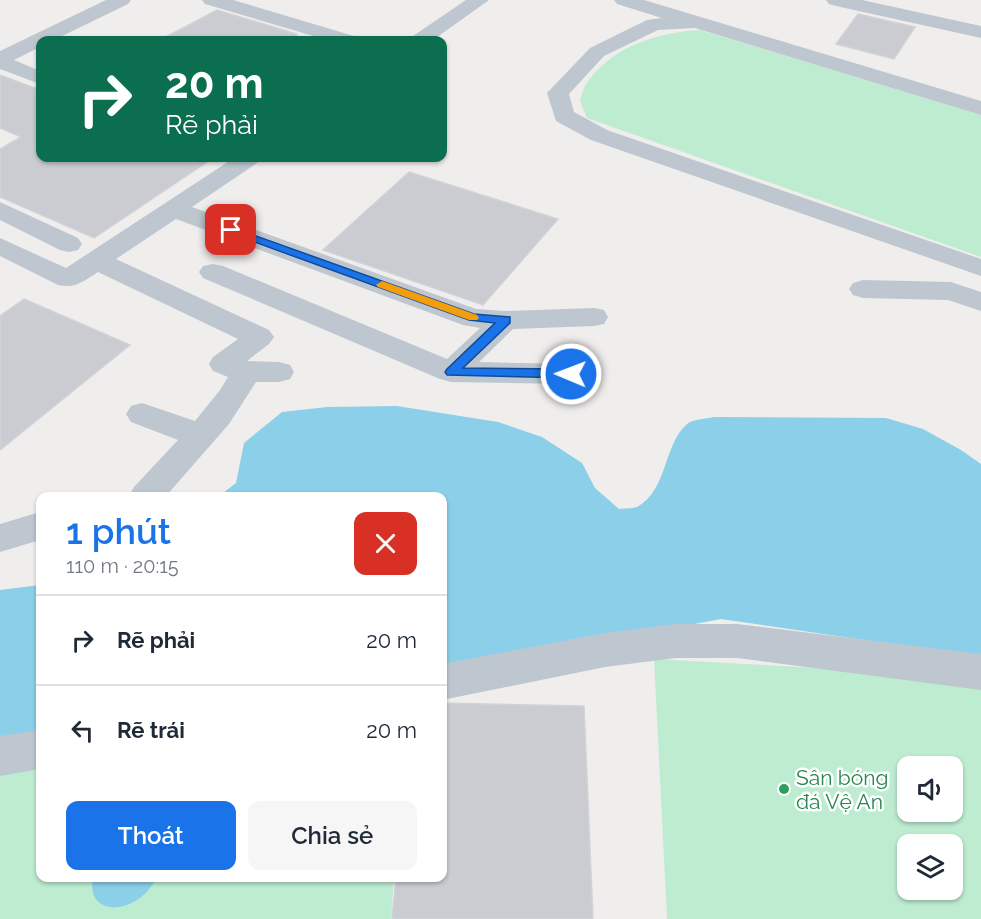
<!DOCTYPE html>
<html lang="vi">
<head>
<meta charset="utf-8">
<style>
  :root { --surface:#fff; --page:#f6f6f7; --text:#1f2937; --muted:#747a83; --line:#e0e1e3; --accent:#1a73e8 }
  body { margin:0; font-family:Raleway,sans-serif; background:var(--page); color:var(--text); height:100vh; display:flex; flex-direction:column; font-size:22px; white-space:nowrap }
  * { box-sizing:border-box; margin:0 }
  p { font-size:20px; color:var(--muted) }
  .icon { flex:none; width:33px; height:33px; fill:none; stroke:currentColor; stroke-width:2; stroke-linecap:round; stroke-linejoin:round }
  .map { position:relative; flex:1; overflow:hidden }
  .panel { position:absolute; left:36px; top:492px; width:411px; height:390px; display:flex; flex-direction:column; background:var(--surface); border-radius:12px; box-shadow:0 2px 4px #0004 }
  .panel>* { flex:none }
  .hud { position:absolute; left:36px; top:36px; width:411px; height:126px; border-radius:12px; box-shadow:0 2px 4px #0004; background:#0b6e4f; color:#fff; overflow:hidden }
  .buttons { position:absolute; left:897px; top:756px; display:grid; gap:12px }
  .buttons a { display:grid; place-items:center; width:66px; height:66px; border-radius:12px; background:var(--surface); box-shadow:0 2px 4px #0004; font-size:30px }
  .pin { position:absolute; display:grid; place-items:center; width:51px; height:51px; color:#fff; margin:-26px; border-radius:12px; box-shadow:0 3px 9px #0006 }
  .me { position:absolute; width:66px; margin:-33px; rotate:271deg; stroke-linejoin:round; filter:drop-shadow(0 0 4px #0008) }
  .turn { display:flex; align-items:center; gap:21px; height:126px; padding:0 30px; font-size:27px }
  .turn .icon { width:78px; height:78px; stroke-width:2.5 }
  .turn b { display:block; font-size:42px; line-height:51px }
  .round { display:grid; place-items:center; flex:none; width:63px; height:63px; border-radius:12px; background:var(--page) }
  .headline { display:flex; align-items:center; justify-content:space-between; height:102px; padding:0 30px }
  h1 { font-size:36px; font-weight:600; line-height:45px; color:var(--accent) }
  .cta { display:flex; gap:12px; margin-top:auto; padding:12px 30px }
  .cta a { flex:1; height:69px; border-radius:12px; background:var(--accent); color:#fff; font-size:24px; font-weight:600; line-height:69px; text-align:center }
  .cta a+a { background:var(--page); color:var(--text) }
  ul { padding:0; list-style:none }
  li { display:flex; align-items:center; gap:18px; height:90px; padding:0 30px; border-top:2px solid var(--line) }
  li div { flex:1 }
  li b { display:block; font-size:22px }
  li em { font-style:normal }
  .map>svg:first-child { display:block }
  .green { fill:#bdecd1; fill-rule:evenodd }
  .water { fill:#8bd0e8 }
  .building { fill:#caccd2; stroke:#d1d3d9; stroke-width:1.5 }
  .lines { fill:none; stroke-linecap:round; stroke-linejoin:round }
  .minor { fill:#bec7cf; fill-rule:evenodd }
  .route { fill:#1a73e8; stroke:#114b97; stroke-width:1.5 }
  .slow { fill:#f59e0b }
  .leisure-dot { fill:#2e9e5b; stroke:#fff; stroke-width:2 }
  .labels { text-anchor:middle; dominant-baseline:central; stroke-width:5; stroke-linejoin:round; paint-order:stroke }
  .near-leisure-label { font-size:21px; fill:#27864d; stroke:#fff; text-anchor:start }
</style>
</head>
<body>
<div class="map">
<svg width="981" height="919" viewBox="0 0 981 919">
  <rect width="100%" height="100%" fill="#f0eded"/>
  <g class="green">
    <path d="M700,30L981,115V257L587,118L580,101C582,94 584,85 589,80C614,46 659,32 700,30Z"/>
    <path d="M654,659L981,677V919H667ZM908,766H952V812H908ZM908,844H952V890H908Z"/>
    <path d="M40,760V878H394L391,919H0V768Z"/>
  </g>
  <g class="water">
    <path d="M397,406L498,422L542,437L582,463L595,488L619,509C624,508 632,509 637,507C668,490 663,445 687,424C693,419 706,419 714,417L886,418L923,429L961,450L981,464V657L721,619L443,671L442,496H219L236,483L244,443L282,412L327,407Z"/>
    <path d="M40,585V737L0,743V590Z"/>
    <path d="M93,878H156C139,915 85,919 93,878Z"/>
  </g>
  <g class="building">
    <path d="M217,10L297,34L296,40H160Z"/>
    <path d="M858,14L915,27L894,59L836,44Z"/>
    <path d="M0,75L40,90V158H213L94,238L0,197V149L21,137L0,128Z"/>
    <path d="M409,172L558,219L483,305L323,250Z"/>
    <path d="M24,299L130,345L0,450V316Z"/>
    <path d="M442,703L584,706L593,919H392L396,878H442Z"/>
  </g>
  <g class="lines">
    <g class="minor">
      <path d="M106,0H131L128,4L54,40H40V47L14,60L40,71V84L0,69V51Z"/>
      <path d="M202,0H233L354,36L357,40H327L205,4Z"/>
      <path d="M466,0H489L433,40H410L413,36Z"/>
      <path d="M614,0H644L981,101V115L695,28L658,30L604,56L569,94L574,112L607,130L981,259V276L591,140L556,121L547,93L590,48L647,20L662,18L617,4Z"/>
      <path d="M826,0H862L981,26V38L836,6L829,4Z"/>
      <path d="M234,158H261L257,163L192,207L476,309L505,311L594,308L604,310L608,317L604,324L594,326L513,329L479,362L571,364L582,367L586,374L582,381L571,384L451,382L440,379L203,278L199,272L203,266L213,264L223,266L447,359L480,328L463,325L176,219L116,259L269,330L274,337L269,344L247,361L279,362L290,365L294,372L290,379L279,382H256L229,424L166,496H129L134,487L178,440L131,422L126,414L131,406L142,403L195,421L220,390L228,377L213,371L209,364L213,357L238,339L98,272C84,281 75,289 58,285L0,256V238L66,268Z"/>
      <path d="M0,202L78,238L82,244L78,250L69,252L60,250L0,220Z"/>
      <path d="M863,280L951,282L981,292V311L948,300L863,298L853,295L849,289L853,283Z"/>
      <path d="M40,512V540L0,552V524Z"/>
      <path d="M676,624H737L981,654V690L737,658H676L605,667L442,700V664L605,633Z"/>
      <path d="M40,730V769L0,776V736Z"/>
    </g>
  </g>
  <path class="route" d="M231,227L474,314L510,317V323L463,368L571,369L577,374L571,378L447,375L445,372L447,369L495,323L469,320L227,232L225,230Z"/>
  <path class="slow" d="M382,281L477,315L479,318L477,320H469L378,287L376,285Z"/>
  <circle class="leisure-dot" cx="784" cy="789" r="6"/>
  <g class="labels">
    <g class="near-leisure-label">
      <text x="796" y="777">Sân bóng<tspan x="796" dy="24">đá Vệ An</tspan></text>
    </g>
  </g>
</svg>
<div class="buttons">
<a><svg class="icon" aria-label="sound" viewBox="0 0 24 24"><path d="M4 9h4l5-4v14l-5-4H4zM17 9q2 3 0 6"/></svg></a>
<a><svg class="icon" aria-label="layers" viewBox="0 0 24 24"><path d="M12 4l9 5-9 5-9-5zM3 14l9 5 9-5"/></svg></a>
</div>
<div class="pin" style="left:231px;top:230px;background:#d93025"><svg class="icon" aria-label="arrive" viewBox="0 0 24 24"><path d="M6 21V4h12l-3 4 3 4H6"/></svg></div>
<svg class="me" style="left:571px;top:374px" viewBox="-20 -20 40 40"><circle r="17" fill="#1a73e8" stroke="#fff" stroke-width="3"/><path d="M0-11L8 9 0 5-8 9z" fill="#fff"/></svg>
<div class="hud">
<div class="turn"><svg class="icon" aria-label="right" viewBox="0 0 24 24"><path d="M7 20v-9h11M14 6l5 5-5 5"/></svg><div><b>20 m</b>Rẽ phải</div></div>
</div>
<section class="panel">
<div class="headline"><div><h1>1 phút</h1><p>110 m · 20:15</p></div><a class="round" style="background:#d93025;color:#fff"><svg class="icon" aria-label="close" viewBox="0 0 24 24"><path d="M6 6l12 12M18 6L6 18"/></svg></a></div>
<ul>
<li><svg class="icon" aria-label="right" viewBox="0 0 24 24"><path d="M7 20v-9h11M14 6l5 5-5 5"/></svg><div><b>Rẽ phải</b></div><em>20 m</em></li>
<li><svg class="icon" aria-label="left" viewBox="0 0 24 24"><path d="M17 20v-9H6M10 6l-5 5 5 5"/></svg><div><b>Rẽ trái</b></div><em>20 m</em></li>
</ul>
<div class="cta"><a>Thoát</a><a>Chia sẻ</a></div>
</section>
</div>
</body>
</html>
